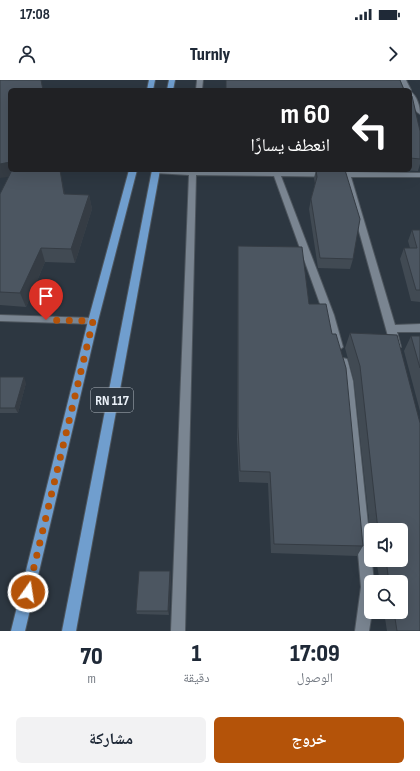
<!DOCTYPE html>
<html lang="ar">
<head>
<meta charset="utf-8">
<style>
  :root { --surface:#fff; --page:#f2f2f3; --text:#1f2937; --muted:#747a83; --accent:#b45309 }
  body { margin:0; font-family:"Sofia Sans Condensed","Noto Naskh Arabic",sans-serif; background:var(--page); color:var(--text); direction:rtl; height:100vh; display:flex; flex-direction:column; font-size:15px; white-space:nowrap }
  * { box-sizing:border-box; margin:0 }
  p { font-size:13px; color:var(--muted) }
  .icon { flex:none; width:22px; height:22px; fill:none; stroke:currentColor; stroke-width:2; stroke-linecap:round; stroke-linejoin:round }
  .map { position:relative; height:551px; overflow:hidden; direction:ltr }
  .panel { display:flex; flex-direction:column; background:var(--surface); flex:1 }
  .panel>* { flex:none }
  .banner { position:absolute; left:8px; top:8px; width:404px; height:84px; border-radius:6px; box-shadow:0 4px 16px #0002; direction:rtl; background:#202124; color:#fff; overflow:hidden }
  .controls { position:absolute; left:364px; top:443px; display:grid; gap:8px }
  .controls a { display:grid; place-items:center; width:44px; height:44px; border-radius:6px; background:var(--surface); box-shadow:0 4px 16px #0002; font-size:20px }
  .pin { position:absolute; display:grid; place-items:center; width:34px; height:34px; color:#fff; margin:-41px -17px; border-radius:50% 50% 50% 0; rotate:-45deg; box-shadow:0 0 4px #0007 }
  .pin .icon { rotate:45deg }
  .me { position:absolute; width:44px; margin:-22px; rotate:13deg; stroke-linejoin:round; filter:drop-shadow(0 0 3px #0008) }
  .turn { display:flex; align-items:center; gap:14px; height:84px; padding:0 16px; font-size:18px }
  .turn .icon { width:52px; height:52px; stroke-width:2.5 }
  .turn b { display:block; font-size:28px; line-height:34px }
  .eta { display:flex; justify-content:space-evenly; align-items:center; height:68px; text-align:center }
  .eta b { font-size:24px; font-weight:800; line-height:28px }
  .cta { display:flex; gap:8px; margin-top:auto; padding:8px 16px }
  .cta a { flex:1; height:46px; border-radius:6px; background:var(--accent); color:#fff; font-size:16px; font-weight:800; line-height:46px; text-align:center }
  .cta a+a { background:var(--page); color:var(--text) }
  .status { display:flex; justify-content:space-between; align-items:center; height:28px; padding:0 20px; background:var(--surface); direction:ltr }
  .status svg { height:11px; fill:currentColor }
  header { display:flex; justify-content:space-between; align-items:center; height:52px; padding:0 16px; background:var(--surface); font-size:18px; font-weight:800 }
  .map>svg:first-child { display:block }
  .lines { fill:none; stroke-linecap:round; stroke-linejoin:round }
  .minor-casing { stroke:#4d555d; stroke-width:2 }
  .primary-casing { stroke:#4d555d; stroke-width:2 }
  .minor { fill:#7a8591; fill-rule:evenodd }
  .primary { fill:#709ece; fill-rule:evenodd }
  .wall { fill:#414a53 }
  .shaded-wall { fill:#353c44 }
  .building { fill:#4c5661; stroke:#353c44 }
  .route { stroke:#b45309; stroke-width:7; stroke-dasharray:0 12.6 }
  .labels { text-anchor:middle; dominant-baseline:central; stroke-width:3; stroke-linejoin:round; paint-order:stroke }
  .shield { fill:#2d3741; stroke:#b2b9c1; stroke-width:1 }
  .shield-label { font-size:14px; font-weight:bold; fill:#ebf1f8 }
</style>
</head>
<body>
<div class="status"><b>17:08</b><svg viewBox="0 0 49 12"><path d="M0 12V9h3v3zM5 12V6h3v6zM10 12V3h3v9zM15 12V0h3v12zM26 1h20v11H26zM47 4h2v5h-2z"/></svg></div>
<header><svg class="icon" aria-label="forward" viewBox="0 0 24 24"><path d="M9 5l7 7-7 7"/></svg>Turnly<svg class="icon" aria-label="person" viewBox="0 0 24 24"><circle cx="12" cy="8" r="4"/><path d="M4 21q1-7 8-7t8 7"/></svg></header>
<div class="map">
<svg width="420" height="551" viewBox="0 0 420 551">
  <rect width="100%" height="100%" fill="#2d3741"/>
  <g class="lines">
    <defs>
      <g id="minor">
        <path d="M197,0H203L202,10H196Z"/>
        <path d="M400,0H406L411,10L410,11C417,16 420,26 420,34C412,30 410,18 410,10H405Z"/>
        <path d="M152,90L272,92L271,90H279V92H343L342,90H350V92L420,93V97H351L395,245L420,244V252H397L401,267L396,271L391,267L344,97L281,96L334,235L343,267L338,271L333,267L324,235L274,96L196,95L185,551H171L189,95L155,93H152Z"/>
        <path d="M0,235L93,238L98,241L93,244L0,241Z"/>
        <path d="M343,278L347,279L348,282L353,301L374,502H371L372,532L369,551H355L361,507L343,301L338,282L339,279Z"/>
      </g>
      <g id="primary">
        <path d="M149,0H155L153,10H147Z"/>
        <path d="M169,0H175L173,10H167Z"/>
        <path d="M129,90H137L98,241L25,551H11L88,241Z"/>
        <path d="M152,90H160L76,551H62Z"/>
      </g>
    </defs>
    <use href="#minor" class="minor-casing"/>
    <use href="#primary" class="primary-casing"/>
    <use href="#minor" class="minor"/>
    <use href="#primary" class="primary"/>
  </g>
  <g class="wall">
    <path d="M0,0L65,114L89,115L92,129L75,183L45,182L26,227L0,225V114L9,97Z"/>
    <path d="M410,16L420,51V84L418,91L397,90H410Z"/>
    <path d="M313,90H345L353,179L350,189L318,188L309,129L311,119L315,104L314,98L316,90Z"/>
    <path d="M351,90H368V91H352Z"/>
    <path d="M412,150H420V222L411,221L400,179L404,168H410L408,161Z"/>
    <path d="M238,166L309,224L363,466L357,476L271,473L268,403L239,402L237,359L238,180Z"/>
    <path d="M350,253L397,255L420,551H387L384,532H401V502H380L376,480H401V450H371V459L354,301L345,268Z"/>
    <path d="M411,256H420V331L404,271Z"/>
    <path d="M0,297L26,303L18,333H0Z"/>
    <path d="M171,495L169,535L137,534L136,531Z"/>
  </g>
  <g class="shaded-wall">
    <path d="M10,82V90H20L21,95L0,98V84Z"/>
    <path d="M60,90L68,128L64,114Z"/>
    <path d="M89,115L92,129L75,183L71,169Z"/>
    <path d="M41,168L45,182L26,227L20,213Z"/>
    <path d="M24,297L26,303L18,333L15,328Z"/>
    <path d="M170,491L171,495L169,535L168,531Z"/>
  </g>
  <g class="building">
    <path d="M0,0H41L43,10H10V82L0,84Z"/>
    <path d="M226,0H400L404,10H226Z"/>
    <path d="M410,16H412L420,51V79L410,78Z"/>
    <path d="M12,90H60L64,114L89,115L71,169L41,168L20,213L0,212V114Z"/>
    <path d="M316,90H345L360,139L353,179L320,178L311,119L317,97Z"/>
    <path d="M412,150H420V210H416L404,168H417Z"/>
    <path d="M238,166L302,167L309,224H326L332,254H336L346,288L363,466L274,464L270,392L240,391L238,347Z"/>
    <path d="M350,253L397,255L420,343V551H397L394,532H401V502H389L386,480H401V450H378L360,286Z"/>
    <path d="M411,256H420V288Z"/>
    <path d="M0,297H24L15,328H0Z"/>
    <path d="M139,491H170L168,531H136Z"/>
  </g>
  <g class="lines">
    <path class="route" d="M28,512L93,241L46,240"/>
  </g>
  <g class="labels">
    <rect class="shield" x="91" y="308" width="42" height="24" rx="3"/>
    <g class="shield-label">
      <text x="112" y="320">RN 117</text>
    </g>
  </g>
</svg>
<div class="controls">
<a><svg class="icon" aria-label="sound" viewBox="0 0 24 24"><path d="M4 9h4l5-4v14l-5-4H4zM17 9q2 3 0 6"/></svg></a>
<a><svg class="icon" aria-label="search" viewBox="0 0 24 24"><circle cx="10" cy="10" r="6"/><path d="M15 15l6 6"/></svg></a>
</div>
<div class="pin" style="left:46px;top:240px;background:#d93025"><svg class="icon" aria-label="arrive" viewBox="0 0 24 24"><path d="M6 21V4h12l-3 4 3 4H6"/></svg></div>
<svg class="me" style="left:28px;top:512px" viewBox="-20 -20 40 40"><circle r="17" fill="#b45309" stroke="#fff" stroke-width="3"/><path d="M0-11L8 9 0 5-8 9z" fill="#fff"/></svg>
<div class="banner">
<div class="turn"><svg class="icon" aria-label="left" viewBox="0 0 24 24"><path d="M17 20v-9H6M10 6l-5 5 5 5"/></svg><div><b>60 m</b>انعطف يسارًا</div></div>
</div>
</div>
<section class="panel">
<div class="eta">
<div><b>17:09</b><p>الوصول</p></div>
<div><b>1</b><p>دقيقة</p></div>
<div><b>70</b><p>m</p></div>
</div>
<div class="cta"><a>خروج</a><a>مشاركة</a></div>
</section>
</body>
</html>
